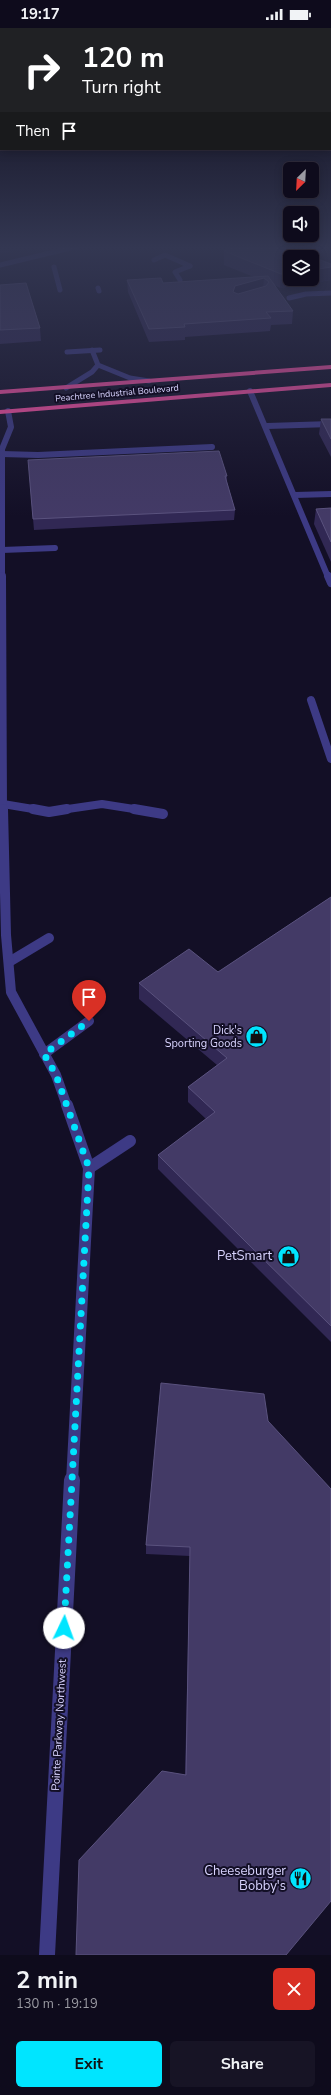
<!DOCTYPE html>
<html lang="en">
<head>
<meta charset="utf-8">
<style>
  :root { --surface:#0e0b1c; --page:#171425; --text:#f1f3f6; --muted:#9b9ba3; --line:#2e2b3b; --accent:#00e5ff }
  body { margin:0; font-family:"Nunito Sans",sans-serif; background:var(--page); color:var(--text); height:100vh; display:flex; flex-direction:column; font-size:15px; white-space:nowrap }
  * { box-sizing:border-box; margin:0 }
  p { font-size:13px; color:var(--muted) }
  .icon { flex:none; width:22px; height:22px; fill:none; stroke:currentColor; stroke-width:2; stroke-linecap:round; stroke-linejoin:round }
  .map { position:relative; height:1927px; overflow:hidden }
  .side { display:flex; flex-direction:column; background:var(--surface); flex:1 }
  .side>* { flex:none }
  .banner { position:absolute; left:0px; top:0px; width:331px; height:122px; box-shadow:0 2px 10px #0003,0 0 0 1px var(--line); background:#202124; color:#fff; overflow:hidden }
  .needle { width:26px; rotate:204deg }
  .buttons { position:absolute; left:283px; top:134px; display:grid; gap:8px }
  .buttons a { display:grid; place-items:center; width:36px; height:36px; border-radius:6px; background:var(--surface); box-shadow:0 2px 10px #0003,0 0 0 1px var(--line); font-size:20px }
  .pin { position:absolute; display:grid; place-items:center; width:34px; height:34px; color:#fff; margin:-41px -17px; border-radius:50% 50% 50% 0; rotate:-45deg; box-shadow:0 0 4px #0007 }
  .pin .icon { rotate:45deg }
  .me { position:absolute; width:44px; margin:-22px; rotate:3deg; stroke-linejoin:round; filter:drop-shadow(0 0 3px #0008) }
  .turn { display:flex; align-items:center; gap:14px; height:84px; padding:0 16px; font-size:18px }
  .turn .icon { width:52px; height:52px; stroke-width:2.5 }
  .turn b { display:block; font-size:28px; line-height:34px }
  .then { display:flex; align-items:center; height:38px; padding:0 16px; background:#0003; gap:8px; font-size:15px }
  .round { display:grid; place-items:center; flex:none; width:42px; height:42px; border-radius:6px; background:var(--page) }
  .head { display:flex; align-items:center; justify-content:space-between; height:68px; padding:0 16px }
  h1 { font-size:24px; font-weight:700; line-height:30px }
  .action { display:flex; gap:8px; margin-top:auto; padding:8px 16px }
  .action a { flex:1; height:46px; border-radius:6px; background:var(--accent); color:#111; font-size:16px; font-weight:700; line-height:46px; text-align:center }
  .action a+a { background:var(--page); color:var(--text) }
  .status { display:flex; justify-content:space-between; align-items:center; height:28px; padding:0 20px; background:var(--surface); direction:ltr }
  .status svg { height:11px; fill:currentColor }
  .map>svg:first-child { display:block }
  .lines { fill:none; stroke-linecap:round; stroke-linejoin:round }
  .lane-far4 { stroke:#3d3a85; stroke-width:5 }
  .lane-far3 { stroke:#3d3a85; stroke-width:6 }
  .lane-far2 { stroke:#3d3a85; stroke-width:8 }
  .lane-far1 { stroke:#3d3a85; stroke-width:10 }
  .lane { stroke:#3d3a85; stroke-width:12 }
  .street-far4 { stroke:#3d3a85; stroke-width:6 }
  .street-far3 { stroke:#3d3a85; stroke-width:8 }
  .street-far2 { stroke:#3d3a85; stroke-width:10 }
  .street-far1 { stroke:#3d3a85; stroke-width:12 }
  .street { stroke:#3d3a85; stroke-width:16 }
  .highway { fill:#ff4fa3; fill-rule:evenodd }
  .wall { fill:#312854 }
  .shaded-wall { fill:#1d163a }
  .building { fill:#433a66; stroke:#5a527e; fill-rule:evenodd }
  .route { stroke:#00e5ff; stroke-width:7; stroke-dasharray:0 12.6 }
  .labels { text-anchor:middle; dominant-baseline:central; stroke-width:4; stroke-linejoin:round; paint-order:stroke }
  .far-street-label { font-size:9px; fill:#d9d4ff; stroke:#130f26 }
  .poi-label { font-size:11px; fill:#d9d4ff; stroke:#130f26; text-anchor:end }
  .street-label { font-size:11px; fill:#d9d4ff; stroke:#130f26 }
  .near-poi-label { font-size:13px; fill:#d9d4ff; stroke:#130f26; text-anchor:end }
</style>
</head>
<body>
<div class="status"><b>19:17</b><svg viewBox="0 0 49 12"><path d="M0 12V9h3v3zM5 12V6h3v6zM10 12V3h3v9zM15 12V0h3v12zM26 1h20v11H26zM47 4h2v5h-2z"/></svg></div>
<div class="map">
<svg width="331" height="1927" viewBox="0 0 331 1927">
  <rect width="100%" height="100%" fill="#130f26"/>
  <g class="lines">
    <g class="lane-far4">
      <path d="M154,232L165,227L190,238"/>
      <path d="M0,237L79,218"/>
      <path d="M54,239L60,262"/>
      <path d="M180,252L175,244L190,238"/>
      <path d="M98,260L99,263"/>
      <path d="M289,270L306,266L331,265"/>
      <path d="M92,322L98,337L130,350L149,353"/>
      <path d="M67,324L100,322"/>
      <path d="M66,360L92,344L98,337"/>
    </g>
    <g class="lane-far3">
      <path d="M250,363L328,549"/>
      <path d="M267,398L331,396"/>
      <path d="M2,426L38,427L212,419"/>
      <path d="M295,467L331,466"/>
      <path d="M2,522L55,520"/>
    </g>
    <g class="lane-far2">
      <path d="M328,548L331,555"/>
      <path d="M311,672L331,731"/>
      <path d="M3,776L39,782"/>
      <path d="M61,782L102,776L140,782"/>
    </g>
    <g class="lane-far1">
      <path d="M33,781L49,784L67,781"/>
      <path d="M134,781L163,786"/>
      <path d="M9,934L49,910"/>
      <path d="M44,1026L89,993"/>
    </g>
    <path class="lane" d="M89,1140L130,1113"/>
    <path class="street-far4" d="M2,549V421L11,399L8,383"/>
    <path class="street-far3" d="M2,548L3,782"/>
    <path class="street-far2" d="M3,781L6,907L11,964L56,1047L67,1078"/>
    <path class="street-far1" d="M67,1077L89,1140L72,1453"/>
    <path class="street" d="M47,1927L72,1452"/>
    <g class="highway">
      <path d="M331,337V341L0,366V362Z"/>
      <path d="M331,355V359L0,386V382Z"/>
    </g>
  </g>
  <g class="wall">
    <path d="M224,223L331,236V252L280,260L274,257L293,283L292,296L271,297L270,303L185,309V312L149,314L128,264L127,252L163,255L254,249L224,237Z"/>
    <path d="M0,257L40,300L41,313L0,316Z"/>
    <path d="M321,391H331V429L319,406Z"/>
    <path d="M28,432L227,448V454L235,482L234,492L34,502Z"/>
    <path d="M331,480V534L314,496L316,481Z"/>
    <path d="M331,869V1314L158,1141V1127L206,1091L188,1074V1059L217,1037L139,971V955L218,944Z"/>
    <path d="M161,1355L331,1873L185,1747L190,1528L146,1526V1517Z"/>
  </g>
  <g class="shaded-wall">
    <path d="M0,218H35L0,226Z"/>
    <path d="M331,239V252L280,260L281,246L290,245V251H312V242Z"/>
    <path d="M264,250L263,263L235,271L233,264L235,258Z"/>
  </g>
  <g class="building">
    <path d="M236,218H284L331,236V239L312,242V229H290V245L281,246L224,223Z"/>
    <path d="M268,248L293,283L266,284L271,290L184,296L185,299L149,301L127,252L161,250L163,255ZM264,250L269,254L266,258L238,266L233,264L235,258Z"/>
    <path d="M26,255L40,300L0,302V257Z"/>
    <path d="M321,391H331V411Z"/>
    <path d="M219,423L227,448H225L235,482L33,491L28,432Z"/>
    <path d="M331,480V514L316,481Z"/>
    <path d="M331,869V1298L158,1127L215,1084L188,1059L227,1030L139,955L189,921L218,944Z"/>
    <path d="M161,1355L264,1366L268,1393L331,1461V1873L286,1927H76L79,1832L162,1743L186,1747L190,1519L146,1517Z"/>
  </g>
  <linearGradient id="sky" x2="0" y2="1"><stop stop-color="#0a0815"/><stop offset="0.45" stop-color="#333752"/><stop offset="1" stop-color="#333752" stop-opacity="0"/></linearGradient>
  <rect width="331" height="488" fill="url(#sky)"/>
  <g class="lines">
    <path class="route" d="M64,1600L89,1140L56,1047L44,1026L89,993"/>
  </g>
  <defs>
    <symbol id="shop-disc" viewBox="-11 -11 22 22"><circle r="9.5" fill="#00e5ff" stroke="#130f26"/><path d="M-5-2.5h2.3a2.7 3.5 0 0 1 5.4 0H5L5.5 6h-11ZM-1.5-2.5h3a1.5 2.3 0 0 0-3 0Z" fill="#111"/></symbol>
    <symbol id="restaurant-disc" viewBox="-11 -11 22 22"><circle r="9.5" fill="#00e5ff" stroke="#130f26"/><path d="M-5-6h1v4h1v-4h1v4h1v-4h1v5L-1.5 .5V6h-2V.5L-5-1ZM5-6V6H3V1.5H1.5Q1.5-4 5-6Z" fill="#111"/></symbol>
  </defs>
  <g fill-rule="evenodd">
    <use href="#shop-disc" x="244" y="996" width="25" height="25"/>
    <use href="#shop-disc" x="276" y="1216" width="25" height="25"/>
    <use href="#restaurant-disc" x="288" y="1838" width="25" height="25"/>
  </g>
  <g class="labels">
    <g class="far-street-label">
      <text transform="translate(117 365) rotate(-5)">Peachtree Industrial Boulevard</text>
    </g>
    <g class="poi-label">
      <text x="242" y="1002">Dick's<tspan x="242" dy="13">Sporting Goods</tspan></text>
    </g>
    <g class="street-label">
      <text transform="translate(59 1697) rotate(-87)">Pointe Parkway Northwest</text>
    </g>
    <g class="near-poi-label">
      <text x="272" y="1228">PetSmart</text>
      <text x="286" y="1843">Cheeseburger<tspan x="286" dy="15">Bobby's</tspan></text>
    </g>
  </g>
</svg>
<div class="buttons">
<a><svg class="needle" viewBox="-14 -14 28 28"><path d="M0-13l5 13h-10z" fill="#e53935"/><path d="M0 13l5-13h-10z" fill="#9b9ba3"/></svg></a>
<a><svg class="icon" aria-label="sound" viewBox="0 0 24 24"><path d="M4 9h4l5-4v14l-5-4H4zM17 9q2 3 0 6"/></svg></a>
<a><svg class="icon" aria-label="layers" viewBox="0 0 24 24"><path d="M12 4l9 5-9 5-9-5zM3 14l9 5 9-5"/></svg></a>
</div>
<div class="pin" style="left:89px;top:993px;background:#d93025"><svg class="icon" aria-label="arrive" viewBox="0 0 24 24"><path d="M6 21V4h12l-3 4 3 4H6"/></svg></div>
<svg class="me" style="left:64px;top:1600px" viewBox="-20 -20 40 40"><circle r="19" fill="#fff"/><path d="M0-13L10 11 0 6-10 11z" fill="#00e5ff"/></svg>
<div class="banner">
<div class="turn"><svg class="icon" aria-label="right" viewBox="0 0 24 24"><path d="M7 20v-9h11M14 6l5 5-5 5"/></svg><div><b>120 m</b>Turn right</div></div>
<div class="then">Then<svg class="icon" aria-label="arrive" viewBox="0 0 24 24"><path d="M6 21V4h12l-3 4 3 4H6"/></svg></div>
</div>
</div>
<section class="side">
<div class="head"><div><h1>2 min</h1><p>130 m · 19:19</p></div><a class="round" style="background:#d93025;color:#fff"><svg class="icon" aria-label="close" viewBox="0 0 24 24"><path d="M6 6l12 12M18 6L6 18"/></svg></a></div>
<div class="action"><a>Exit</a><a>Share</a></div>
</section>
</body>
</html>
